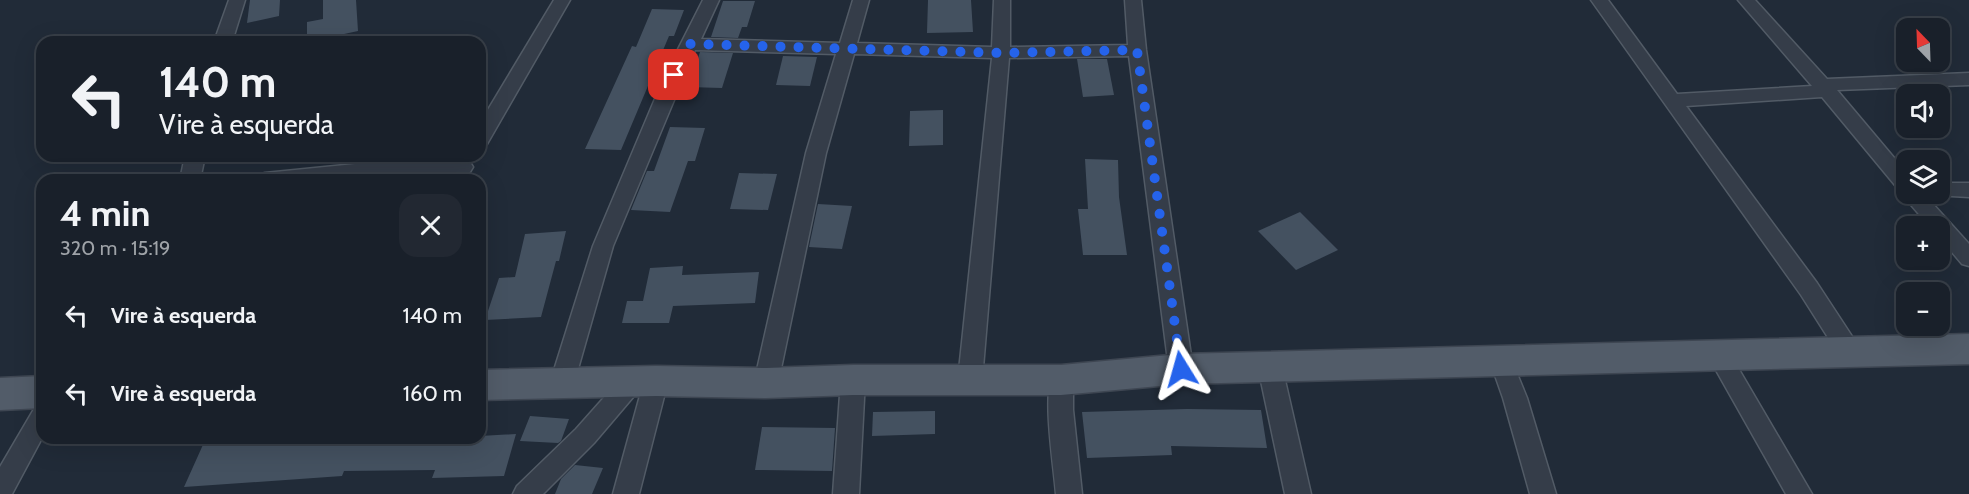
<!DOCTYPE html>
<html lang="pt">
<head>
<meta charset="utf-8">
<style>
  :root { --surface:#19202a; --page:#222832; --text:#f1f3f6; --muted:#9fa3a8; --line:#373e47 }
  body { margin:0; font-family:Cabin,sans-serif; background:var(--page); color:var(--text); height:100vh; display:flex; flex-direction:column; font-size:22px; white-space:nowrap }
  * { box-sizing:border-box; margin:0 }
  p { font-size:20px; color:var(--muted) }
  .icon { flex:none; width:33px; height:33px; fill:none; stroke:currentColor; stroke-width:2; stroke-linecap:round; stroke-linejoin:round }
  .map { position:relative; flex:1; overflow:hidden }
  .side { position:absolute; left:36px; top:174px; width:450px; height:270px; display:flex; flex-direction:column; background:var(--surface); border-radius:18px; box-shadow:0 6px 24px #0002,0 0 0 2px var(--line) }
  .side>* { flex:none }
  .banner { position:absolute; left:36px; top:36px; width:450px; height:126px; border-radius:18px; box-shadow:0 6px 24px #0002,0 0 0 2px var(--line); background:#19202a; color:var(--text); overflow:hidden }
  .needle { width:39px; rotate:337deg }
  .buttons { position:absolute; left:1896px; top:18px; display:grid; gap:12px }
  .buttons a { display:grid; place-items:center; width:54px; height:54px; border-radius:12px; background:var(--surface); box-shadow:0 6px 24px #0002,0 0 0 2px var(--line); font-size:30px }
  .pin { position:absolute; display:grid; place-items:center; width:51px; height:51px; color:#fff; margin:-26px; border-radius:12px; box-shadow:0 3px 9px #0006 }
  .me { position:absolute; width:66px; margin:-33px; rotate:352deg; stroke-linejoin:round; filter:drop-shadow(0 0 4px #0008) }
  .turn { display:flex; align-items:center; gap:21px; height:126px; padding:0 24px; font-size:27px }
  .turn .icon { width:78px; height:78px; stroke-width:2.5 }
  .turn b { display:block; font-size:42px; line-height:51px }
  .round { display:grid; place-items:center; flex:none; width:63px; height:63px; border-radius:18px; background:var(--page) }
  .headline { display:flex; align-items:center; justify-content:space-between; height:102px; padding:0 24px }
  h1 { font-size:36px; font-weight:700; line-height:45px }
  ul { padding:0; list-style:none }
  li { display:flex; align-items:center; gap:18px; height:78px; padding:0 24px }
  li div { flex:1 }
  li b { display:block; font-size:22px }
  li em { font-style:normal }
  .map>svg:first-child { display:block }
  .building { fill:#445160 }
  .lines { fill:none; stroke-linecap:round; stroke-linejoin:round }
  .minor-casing { stroke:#525b66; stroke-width:3 }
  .primary-casing { stroke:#3e4652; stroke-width:3 }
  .minor { fill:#353d49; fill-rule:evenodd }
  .primary { fill:#525c69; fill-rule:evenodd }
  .route { stroke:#2563eb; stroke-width:10; stroke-dasharray:0 18 }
</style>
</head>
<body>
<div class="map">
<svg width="1969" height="494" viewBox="0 0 1969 494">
  <rect width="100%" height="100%" fill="#212b38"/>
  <g class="building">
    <path d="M250,0H280L279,16L247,23Z"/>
    <path d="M323,0H356L358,31L307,42V22L323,19Z"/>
    <path d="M928,0H971L973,32L927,33Z"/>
    <path d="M723,1H755L747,27H742L738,38L711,37Z"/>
    <path d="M652,9L684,10L674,36H669L621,150L585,149L632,46L636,47Z"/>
    <path d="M700,52L733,53L722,88L688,87Z"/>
    <path d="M783,56L817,57L810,86L776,85Z"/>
    <path d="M1077,59H1107L1114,95L1083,97Z"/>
    <path d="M943,110V145L909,146L910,111Z"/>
    <path d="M670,127L705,128L695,161H688L670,212L631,210L647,171H654Z"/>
    <path d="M1085,159L1118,160L1119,197L1127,255H1083L1078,209H1088Z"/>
    <path d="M739,173L777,174L768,210L730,209Z"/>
    <path d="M818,204L852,206L842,249L809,247Z"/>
    <path d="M1300,212L1338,250L1296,270L1258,231Z"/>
    <path d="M566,231L559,261H556L541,317L485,320L499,278L515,277L525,234Z"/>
    <path d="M683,266L682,275L759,272L755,303L673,306L669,323H622L627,301H643L650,268Z"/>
    <path d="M1187,409L1261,410L1267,448L1171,446L1172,455L1087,458L1082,412Z"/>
    <path d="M935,411V434L872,436L873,412Z"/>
    <path d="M530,416L569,419L561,441L558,443L520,441Z"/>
    <path d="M762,427L835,428L832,471L755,470Z"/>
    <path d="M516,434L504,476L432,478L435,470L344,471L342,476L184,487L206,438H480V436Z"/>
    <path d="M575,465L603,468L592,494H555L561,479Z"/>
  </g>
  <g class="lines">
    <defs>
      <g id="minor">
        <path d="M229,0H245L232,42H214Z"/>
        <path d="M554,0H570L487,144L480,146V123Z"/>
        <path d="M703,0H719L701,39L840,43L853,0H869L857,43L992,47L994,0H1010V47L1128,45L1125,0H1141L1146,50L1193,369L1189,376L1181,379L1173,376L1169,369L1129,56L1009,58L982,380L978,387L970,390L962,387L958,380L992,58L854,54L826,153L778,383L774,390L766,393L758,390L754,383L806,153L836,54L695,50L613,246L574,383L570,390L562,393L554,390L550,383L593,246L665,75Z"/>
        <path d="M1591,0H1608L1677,94L1812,86L1738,0H1755L1827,79L1969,73V85L1837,90L1906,172V194H1924L1969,244V266L1962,264L1940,238V226H1929L1906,199L1903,194L1904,192L1899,190L1822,97L1686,106L1817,283L1857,344L1860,351L1857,358L1849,360L1841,358L1801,295Z"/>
        <path d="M185,156H205L200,180H180Z"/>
        <path d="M463,160L470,162L473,167L470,172L463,174C394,176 325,180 255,180L258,175L265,173L375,162Z"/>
        <path d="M1940,183H1969V197L1933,195L1932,194H1940Z"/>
        <path d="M1719,347L1727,349L1812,494H1786L1708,356L1711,349Z"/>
        <path d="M1501,352L1509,354L1527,398L1556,494H1530L1503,398L1490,361L1493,354Z"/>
        <path d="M1270,357L1278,360L1282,367L1311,494H1285L1258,367L1262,360Z"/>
        <path d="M853,370L861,373L865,380L859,494H833L841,380L845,373Z"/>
        <path d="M1061,370L1069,373L1073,380V410L1082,494H1056C1054,467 1042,395 1053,373Z"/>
        <path d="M656,371L664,374L668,381L639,494H613L644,381L648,374Z"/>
        <path d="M632,372L640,375L644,382L640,389L594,443L543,494H513L517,486L576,429L624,375Z"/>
        <path d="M42,406V438L12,494H0V467L34,409Z"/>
      </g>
      <g id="primary">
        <path d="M1969,334V364L1181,384L1061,395H853L766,398L656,396L480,400V370L656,366L766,368L853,365H1061L1181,354Z"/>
        <path d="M42,376V408L0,410V378Z"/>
      </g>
    </defs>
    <use href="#minor" class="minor-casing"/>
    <use href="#primary" class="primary-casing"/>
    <use href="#minor" class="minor"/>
    <use href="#primary" class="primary"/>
  </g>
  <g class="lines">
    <path class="route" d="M674,75L689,44L1001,53L1137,50L1181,369"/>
  </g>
</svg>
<div class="buttons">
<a><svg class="needle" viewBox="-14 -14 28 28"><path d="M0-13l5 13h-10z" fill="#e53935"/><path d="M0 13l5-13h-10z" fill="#9fa3a8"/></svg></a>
<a><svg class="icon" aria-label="sound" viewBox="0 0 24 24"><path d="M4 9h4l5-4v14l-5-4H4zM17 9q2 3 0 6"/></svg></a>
<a><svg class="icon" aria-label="layers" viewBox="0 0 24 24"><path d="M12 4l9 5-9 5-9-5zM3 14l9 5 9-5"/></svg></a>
<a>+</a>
<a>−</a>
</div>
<div class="pin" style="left:674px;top:75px;background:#d93025"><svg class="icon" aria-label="arrive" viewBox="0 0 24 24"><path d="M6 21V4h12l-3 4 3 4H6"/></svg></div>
<svg class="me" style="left:1181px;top:369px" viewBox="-20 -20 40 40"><path d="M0-17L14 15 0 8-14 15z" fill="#2563eb" stroke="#fff" stroke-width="4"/></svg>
<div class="banner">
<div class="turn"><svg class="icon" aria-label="left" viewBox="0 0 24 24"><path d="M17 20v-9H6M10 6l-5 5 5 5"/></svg><div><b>140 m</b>Vire à esquerda</div></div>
</div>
<section class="side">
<div class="headline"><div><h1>4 min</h1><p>320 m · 15:19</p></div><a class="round"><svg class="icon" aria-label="close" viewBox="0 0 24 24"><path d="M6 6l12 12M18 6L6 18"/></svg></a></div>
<ul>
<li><svg class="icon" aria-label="left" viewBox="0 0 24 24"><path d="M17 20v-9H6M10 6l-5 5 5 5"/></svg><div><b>Vire à esquerda</b></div><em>140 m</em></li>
<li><svg class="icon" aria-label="left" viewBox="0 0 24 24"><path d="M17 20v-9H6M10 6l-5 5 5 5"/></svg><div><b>Vire à esquerda</b></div><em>160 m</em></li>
</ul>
</section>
</div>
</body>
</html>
